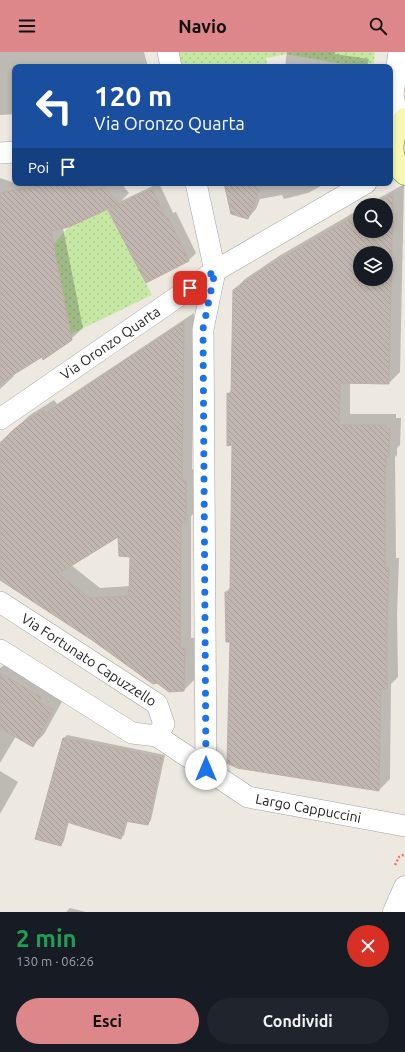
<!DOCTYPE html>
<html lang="it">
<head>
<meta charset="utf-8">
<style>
  :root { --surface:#171b24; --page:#20242c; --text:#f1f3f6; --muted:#9ea1a6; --accent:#dd878a }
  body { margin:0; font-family:Ubuntu,sans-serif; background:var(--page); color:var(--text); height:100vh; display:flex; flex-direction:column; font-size:15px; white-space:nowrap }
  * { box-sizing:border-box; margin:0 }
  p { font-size:13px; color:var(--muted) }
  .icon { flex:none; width:22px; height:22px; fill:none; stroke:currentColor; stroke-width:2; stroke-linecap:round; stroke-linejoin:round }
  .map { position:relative; height:860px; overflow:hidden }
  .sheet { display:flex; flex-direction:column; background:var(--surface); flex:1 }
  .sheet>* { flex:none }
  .banner { position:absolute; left:12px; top:12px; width:381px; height:122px; border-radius:8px; box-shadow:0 2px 6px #0003; background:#1a4fa0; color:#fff; overflow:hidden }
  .tools { position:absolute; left:353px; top:146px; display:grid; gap:8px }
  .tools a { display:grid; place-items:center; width:40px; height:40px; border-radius:50%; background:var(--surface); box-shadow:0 2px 6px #0003; font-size:20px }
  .pin { position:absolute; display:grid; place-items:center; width:34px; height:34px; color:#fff; margin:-17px; border-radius:8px; box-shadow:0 2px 6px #0006 }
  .me { position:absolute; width:44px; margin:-22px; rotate:0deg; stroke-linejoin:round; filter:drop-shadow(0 0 3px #0008) }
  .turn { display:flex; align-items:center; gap:14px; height:84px; padding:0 16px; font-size:18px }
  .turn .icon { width:52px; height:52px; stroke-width:2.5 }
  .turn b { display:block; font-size:28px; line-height:34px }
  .then { display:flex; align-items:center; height:38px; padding:0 16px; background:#0003; gap:8px; font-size:15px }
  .round { display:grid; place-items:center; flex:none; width:42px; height:42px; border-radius:21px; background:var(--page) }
  .head { display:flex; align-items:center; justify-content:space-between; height:68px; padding:0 16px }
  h1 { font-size:24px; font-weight:600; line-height:30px; color:#1e9e55 }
  .primary-button { display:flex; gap:8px; margin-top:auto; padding:8px 16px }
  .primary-button a { flex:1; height:46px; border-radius:24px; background:var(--accent); color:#111; font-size:16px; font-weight:600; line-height:46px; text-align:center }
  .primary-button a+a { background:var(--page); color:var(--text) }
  header { display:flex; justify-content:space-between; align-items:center; height:52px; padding:0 16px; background:var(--accent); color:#111; font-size:18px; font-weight:600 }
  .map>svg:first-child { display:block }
  .garden { fill:url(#garden-dots) }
  .shadow { fill:#0003; fill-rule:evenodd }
  .building { fill:url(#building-back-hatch); stroke:#beaea3; fill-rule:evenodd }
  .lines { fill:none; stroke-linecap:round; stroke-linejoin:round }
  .minor-casing { stroke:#a2a2a2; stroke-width:22 }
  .tertiary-casing { stroke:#a2a2a2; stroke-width:23 }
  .secondary-casing { stroke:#656f05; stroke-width:23 }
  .path { stroke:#f87266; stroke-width:2.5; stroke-dasharray:2 2; stroke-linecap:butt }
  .minor { stroke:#fff; stroke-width:21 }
  .tertiary { stroke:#fff; stroke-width:22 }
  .secondary { stroke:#f6f8b3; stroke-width:22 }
  .route { stroke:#1a73e8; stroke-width:7; stroke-dasharray:0 12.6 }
  .labels { text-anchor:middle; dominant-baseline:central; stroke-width:4; stroke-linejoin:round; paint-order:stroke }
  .street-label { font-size:14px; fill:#1b1b1b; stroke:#fff }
</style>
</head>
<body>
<header><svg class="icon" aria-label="menu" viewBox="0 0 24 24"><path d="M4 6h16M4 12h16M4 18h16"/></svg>Navio<svg class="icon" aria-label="search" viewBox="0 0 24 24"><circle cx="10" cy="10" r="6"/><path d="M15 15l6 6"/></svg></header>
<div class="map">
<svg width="405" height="860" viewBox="0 0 405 860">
  <defs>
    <pattern id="garden-dots" width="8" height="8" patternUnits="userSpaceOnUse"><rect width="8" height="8" fill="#c7e8a5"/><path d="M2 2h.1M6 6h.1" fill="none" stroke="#aac68d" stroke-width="1.8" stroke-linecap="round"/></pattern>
    <pattern id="building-back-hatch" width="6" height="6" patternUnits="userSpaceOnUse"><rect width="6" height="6" fill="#c1b7b0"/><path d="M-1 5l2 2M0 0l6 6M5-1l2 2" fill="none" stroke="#a59d97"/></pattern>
  </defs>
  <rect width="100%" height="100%" fill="#ede8e0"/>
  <g class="garden">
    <path d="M177,0H375L373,15H360L286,2L266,6L267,15H181Z"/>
    <path d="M108,157L152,243L71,282L53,193L69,175Z"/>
  </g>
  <g class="shadow">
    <path d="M0,0H144L148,15H15V62L0,63Z"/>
    <path d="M287,0H335V2L369,7L367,15H283L285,14Z"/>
    <path d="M248,13L249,15H239Z"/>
    <path d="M0,126L15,131H121L129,141L121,149L159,131L173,161L176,160L196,201L189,208L109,158L113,154L63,176L83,276L71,287L13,322L14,324L0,337Z"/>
    <path d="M225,131H326L308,141L284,147L282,143L260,147L256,157L248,166Z"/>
    <path d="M404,132L400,320L389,331L350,330V362H396V366H401L400,393L397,396V403L395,405L396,506H399L397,563L398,625L391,632L390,727L379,738L231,589L226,540L231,535L233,392L228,342L232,337L234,238L245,227L279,204L360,157V179H386V153H367ZM360,201H386V227H360Z"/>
    <path d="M194,261L192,417L197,418L196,459L191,464V586H195L194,628L184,638L93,587L0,527V390L30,363L54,348L57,352ZM119,484L131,504L130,534L100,536L71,513Z"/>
    <path d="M8,611L64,646L44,682L33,693L16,684L0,711V616Z"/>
    <path d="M67,683L165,703L151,768L148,772L128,768L124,783L121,786L69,769L64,789L61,793L64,686Z"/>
    <path d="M0,719L18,730L0,762Z"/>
    <path d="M70,856L86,860H66Z"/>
  </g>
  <g class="building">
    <path d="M44,131L80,132L92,138L104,135L119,152L69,175L51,179L72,288L43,308L42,305L0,331V141L40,134Z"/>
    <path d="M224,131H262L248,167L231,162Z"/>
    <path d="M152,137L166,167L168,166L189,209L146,231L108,158Z"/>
    <path d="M393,141L389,332L340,331L339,373H385L386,376L390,377L389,405H386V415H385V516H389L387,575V637H381L379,739L237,716L227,711L230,590H226L225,540H230L232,393L227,394V341L231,342L233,238L267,215L360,161V179H386V153H373ZM360,201H386V227H360Z"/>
    <path d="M184,270L182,428H186V470L181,471L180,596H185L184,639L169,640L157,631L153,632L92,588L0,528V394L9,382L18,374L43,358L46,361ZM118,485L119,504L130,505L129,544L89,546L58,522Z"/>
    <path d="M0,621L41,645L39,650L53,658L33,695L0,676Z"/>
    <path d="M63,686L162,706L148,773L125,769L121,787L67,770L61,794L35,787Z"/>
  </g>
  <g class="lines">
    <defs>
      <g id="minor">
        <path d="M168,0L171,15"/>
        <path d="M399,73L393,42L399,0"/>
        <path d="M0,101L15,100"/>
        <path d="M196,131L215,219L203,277L206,717"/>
        <path id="s1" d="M0,367L215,219L366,131"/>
        <path id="s2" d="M0,550L157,652L164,672L157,684L132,681L0,598"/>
        <path id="s3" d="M157,684L248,745L405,774"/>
      </g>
      <path id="tertiary" d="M394,860L405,835"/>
      <path id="secondary" d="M405,67C390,82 387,107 405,122"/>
    </defs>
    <use href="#minor" class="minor-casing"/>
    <use href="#tertiary" class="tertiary-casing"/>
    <use href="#secondary" class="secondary-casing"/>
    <path class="path" d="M395,813L399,805L405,802"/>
    <use href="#minor" class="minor"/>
    <use href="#tertiary" class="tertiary"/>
    <use href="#secondary" class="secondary"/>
  </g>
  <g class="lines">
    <path class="route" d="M190,236L215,219L203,277L206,717"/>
  </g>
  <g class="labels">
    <g class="street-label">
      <text stroke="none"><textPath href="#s1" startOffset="134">Via Oronzo Quarta</textPath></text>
      <text stroke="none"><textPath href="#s2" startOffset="106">Via Fortunato Capuzzello</textPath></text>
      <text stroke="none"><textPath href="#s3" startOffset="171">Largo Cappuccini</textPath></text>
    </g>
  </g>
</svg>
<div class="tools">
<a><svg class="icon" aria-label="search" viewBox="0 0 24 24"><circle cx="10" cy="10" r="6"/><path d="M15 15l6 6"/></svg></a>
<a><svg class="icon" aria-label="layers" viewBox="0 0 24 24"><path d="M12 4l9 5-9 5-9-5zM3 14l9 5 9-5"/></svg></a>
</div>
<div class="pin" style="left:190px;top:236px;background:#d93025"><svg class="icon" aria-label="arrive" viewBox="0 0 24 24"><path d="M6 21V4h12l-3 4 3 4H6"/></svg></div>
<svg class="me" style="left:206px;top:717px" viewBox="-20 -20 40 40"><circle r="19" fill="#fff"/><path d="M0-13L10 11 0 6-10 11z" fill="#1a73e8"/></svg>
<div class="banner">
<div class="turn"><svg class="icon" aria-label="left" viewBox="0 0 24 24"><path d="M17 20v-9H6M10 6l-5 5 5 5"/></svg><div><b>120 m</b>Via Oronzo Quarta</div></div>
<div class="then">Poi<svg class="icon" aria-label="arrive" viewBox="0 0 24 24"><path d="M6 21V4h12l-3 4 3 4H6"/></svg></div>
</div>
</div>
<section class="sheet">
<div class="head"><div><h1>2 min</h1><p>130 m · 06:26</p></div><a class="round" style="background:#d93025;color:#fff"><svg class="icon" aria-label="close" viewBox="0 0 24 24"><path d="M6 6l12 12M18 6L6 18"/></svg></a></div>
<div class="primary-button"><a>Esci</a><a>Condividi</a></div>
</section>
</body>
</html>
